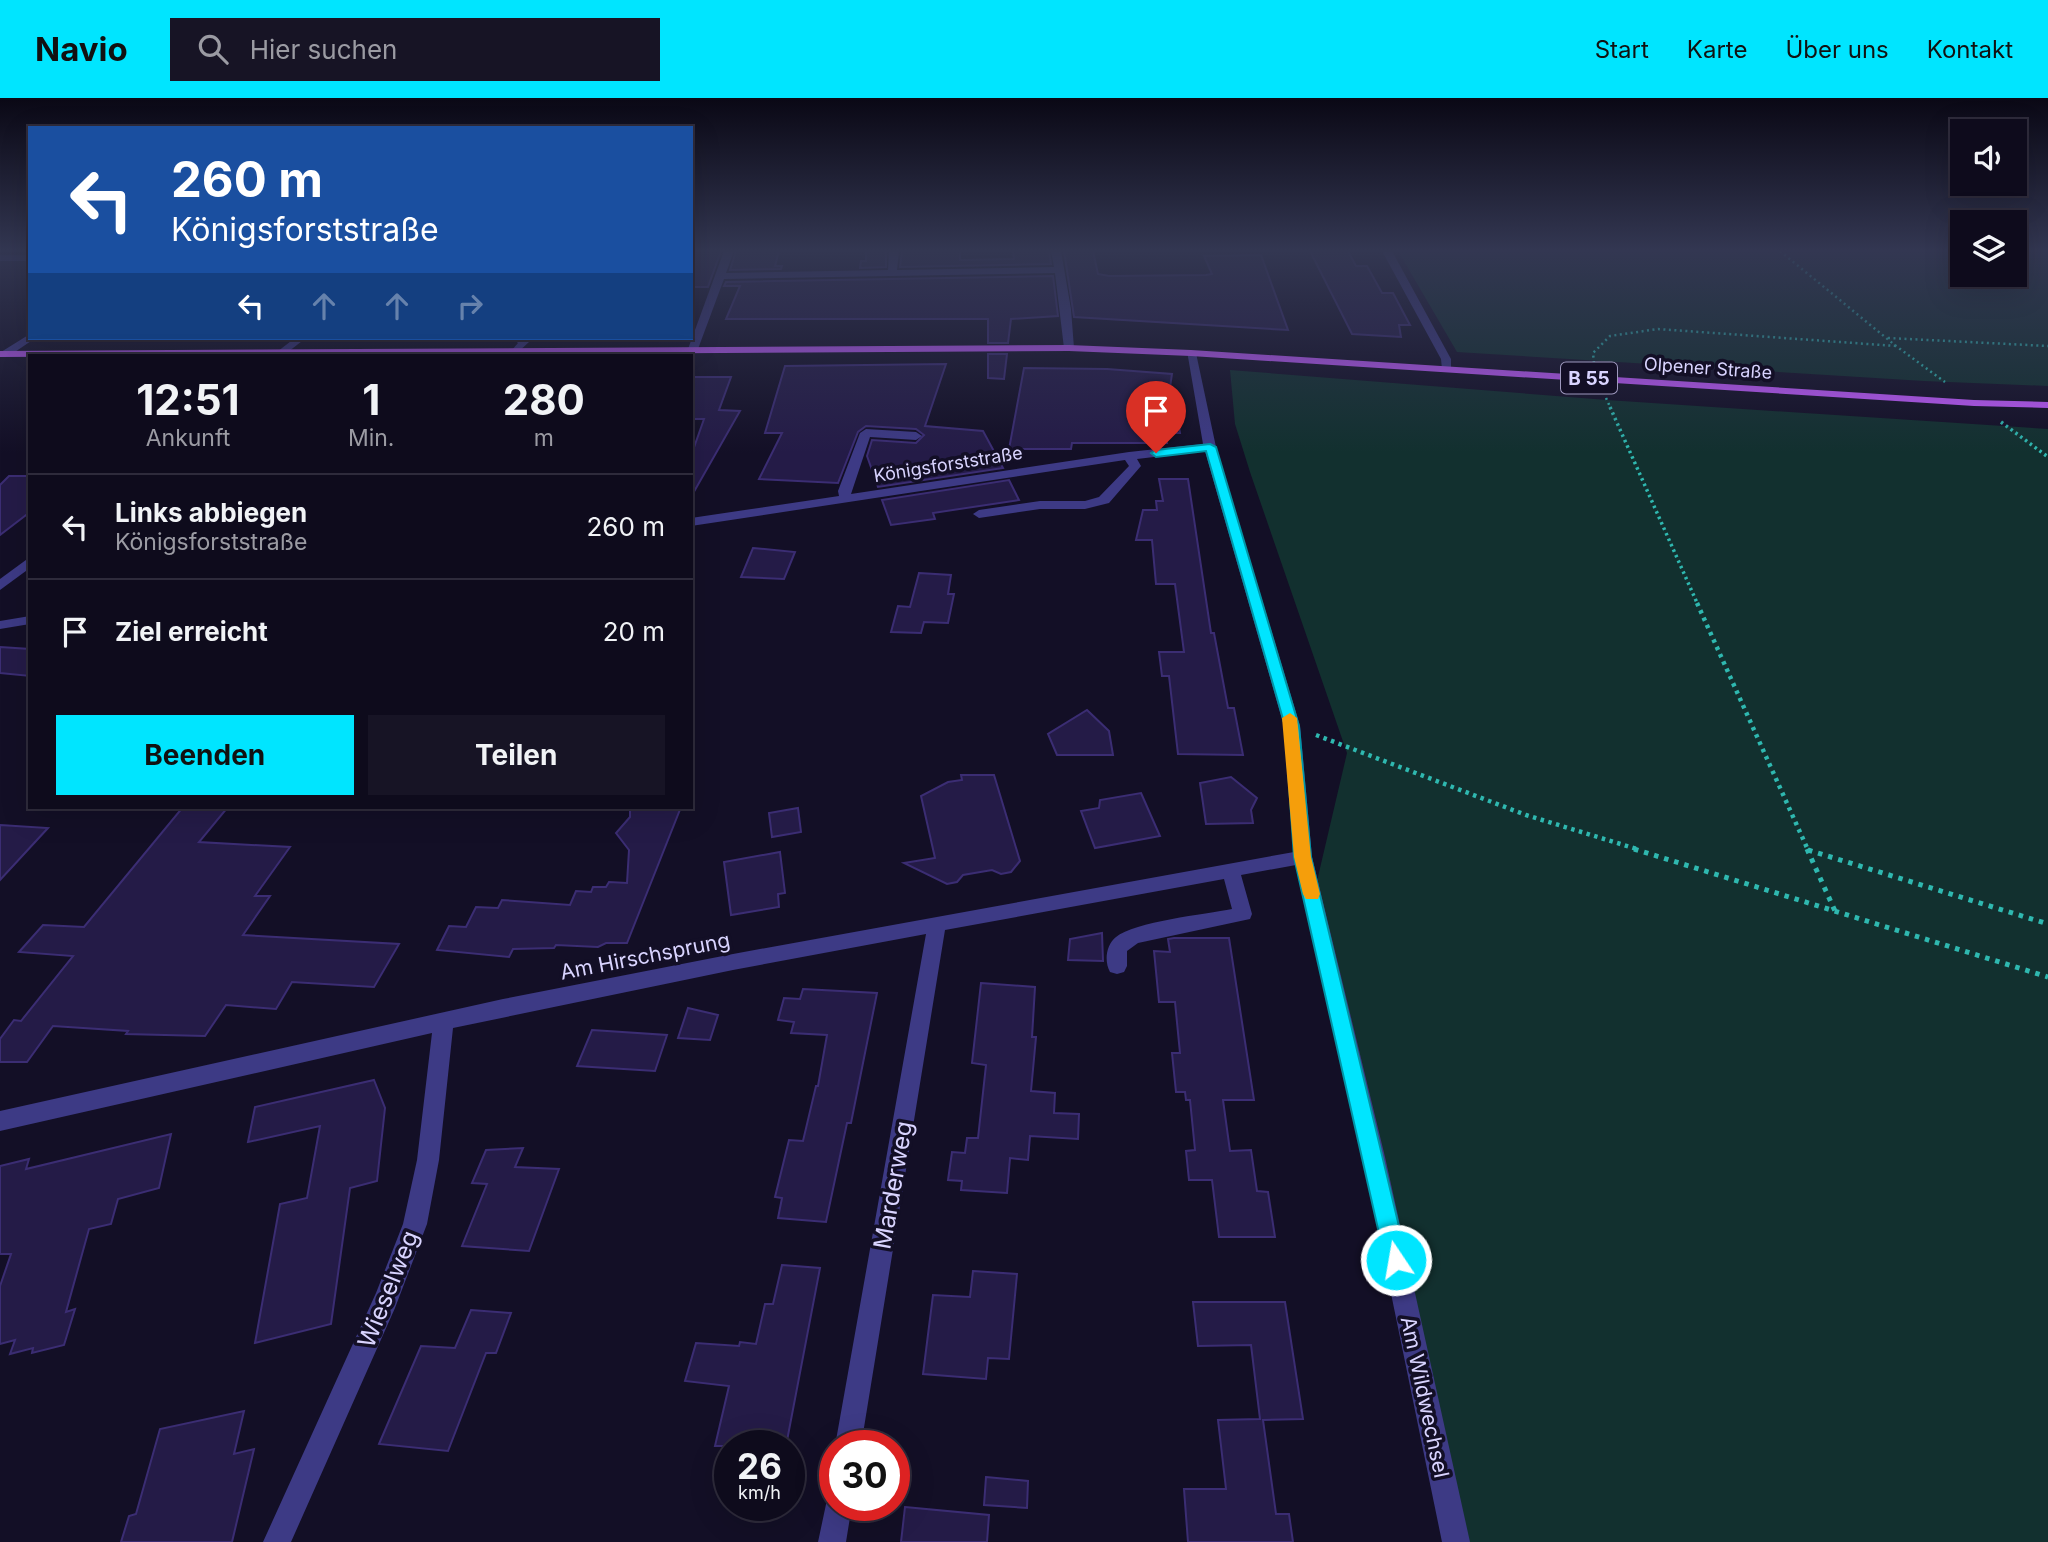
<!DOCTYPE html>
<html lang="de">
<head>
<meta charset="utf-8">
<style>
  :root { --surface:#0e0b1c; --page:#171425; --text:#f1f3f6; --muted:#9b9ba3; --line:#2e2b3b; --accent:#00e5ff }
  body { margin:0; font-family:Inter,sans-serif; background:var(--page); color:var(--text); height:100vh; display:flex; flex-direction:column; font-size:26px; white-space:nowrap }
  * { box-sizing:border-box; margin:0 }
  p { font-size:23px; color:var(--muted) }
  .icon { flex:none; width:38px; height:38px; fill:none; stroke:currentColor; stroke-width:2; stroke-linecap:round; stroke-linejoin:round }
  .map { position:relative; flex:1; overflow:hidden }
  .side { position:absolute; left:28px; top:256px; width:665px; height:455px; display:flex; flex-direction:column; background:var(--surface); border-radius:0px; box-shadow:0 7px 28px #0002,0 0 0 2px var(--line) }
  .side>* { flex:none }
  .guide { position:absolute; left:28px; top:28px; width:665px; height:214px; border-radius:0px; box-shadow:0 7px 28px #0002,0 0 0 2px var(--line); background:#1a4fa0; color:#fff; overflow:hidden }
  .tools { position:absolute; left:1950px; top:21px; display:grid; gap:14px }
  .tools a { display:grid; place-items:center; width:77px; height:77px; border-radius:0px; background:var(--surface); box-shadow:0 7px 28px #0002,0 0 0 2px var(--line); font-size:35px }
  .speed { position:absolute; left:714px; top:1332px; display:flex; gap:14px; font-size:35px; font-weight:700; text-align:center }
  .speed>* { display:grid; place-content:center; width:91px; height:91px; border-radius:50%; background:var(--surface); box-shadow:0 7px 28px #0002,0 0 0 2px var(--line); line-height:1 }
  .speed small { font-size:18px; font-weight:400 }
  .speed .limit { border:10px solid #d22; background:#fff; color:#111 }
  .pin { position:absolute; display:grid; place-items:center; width:60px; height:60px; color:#fff; margin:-72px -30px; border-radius:50% 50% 50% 0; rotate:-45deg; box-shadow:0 0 7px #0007 }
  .pin .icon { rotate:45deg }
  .me { position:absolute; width:77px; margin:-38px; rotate:348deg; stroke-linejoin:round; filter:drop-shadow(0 0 5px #0008) }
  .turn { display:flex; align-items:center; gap:24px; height:147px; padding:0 28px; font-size:32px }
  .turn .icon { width:91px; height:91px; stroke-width:2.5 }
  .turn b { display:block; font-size:49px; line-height:60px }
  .lanes { display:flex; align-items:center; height:66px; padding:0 28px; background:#0003; justify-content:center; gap:35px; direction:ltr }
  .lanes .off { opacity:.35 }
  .eta { display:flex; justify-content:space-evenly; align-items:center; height:119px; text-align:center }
  .eta b { font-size:42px; font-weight:700; line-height:49px }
  .primary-button { display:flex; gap:14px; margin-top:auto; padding:14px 28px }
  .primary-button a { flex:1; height:80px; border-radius:0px; background:var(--accent); color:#111; font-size:28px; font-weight:700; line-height:80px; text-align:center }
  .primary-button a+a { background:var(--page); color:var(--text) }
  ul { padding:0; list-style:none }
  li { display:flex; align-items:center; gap:21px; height:105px; padding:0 28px; border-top:2px solid var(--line) }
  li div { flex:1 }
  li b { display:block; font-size:26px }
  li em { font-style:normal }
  header { display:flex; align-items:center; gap:42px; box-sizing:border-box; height:98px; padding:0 35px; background:var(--accent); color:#111 }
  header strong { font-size:33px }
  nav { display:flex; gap:38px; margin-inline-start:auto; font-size:24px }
  .search { width:490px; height:63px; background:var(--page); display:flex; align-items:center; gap:18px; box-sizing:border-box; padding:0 24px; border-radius:0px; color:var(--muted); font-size:26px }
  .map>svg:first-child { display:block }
  .green { fill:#12302f }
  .building { fill:#241b47; stroke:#3b2d73; stroke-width:2 }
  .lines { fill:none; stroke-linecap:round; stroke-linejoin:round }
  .path-far3 { stroke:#2fb8b0; stroke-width:2.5; stroke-dasharray:2 3.5; stroke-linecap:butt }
  .path-far2 { stroke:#2fb8b0; stroke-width:3.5; stroke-dasharray:2.5 3.5; stroke-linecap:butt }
  .path-far1 { stroke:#2fb8b0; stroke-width:4.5; stroke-dasharray:3.5 4.5; stroke-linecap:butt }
  .path { stroke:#2fb8b0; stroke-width:5; stroke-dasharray:4.5 6; stroke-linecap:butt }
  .minor { fill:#3d3a85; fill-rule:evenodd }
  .major { fill:#c25bff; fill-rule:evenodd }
  .route { fill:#00e5ff; stroke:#0095a6; stroke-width:2 }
  .slow { fill:#f59e0b }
  .labels { text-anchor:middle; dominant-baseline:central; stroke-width:7; stroke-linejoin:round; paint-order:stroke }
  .far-street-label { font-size:18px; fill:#d9d4ff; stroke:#130f26 }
  .shield { fill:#130f26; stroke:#9e99be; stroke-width:2 }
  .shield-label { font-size:19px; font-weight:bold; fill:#d9d4ff }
  .street-label { font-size:21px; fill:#d9d4ff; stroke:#130f26 }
  .near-street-label { font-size:24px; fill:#d9d4ff; stroke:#130f26 }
</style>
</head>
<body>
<header>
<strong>Navio</strong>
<div class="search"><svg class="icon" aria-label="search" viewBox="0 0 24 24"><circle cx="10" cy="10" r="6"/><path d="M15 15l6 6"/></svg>Hier suchen</div>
<nav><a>Start</a><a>Karte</a><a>Über uns</a><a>Kontakt</a></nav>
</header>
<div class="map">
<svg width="2048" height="1444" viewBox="0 0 2048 1444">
  <rect width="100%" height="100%" fill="#130f26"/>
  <g class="green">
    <path d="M1398,153H1962V177H2014V153H2048V288L1924,283L1457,254Z"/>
    <path d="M1230,272L1607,302L2048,331V1444H1456L1317,783L1347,655L1250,374L1235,326Z"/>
  </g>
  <g class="building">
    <path d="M691,153H721L708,189H691Z"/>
    <path d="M736,153H779L775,168H782L781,171L730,172Z"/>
    <path d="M866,153H886V169L860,170L861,163H866Z"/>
    <path d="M902,153H960V162L1014,161L1013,153H1049L1051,166L900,169Z"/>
    <path d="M1064,153H1093L1098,176L1109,178L1206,177L1212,176L1204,158L1261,157L1288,232L1074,219Z"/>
    <path d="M1310,153H1348L1356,168H1367L1382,195H1393L1410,227H1399L1401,239L1352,236Z"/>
    <path d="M1053,178L1058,218L1011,221L1008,245H988V221H726L740,188H724L726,184Z"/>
    <path d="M988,256H1007L1004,281L988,280Z"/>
    <path d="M946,266L925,328L983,333L1003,370L878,389L867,358L872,342L916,345L924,337L916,331L866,328L858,334L838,385L759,381L782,335H765L785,268Z"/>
    <path d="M1024,270L1107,271L1172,276L1167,309H1176L1180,335H1165L1167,345H1072L1071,351H1009Z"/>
    <path d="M691,279H731L719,312L740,313L691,399V358L704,321H691Z"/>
    <path d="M9,378H30V414L0,437V387Z"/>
    <path d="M1159,381H1188L1211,535H1214L1228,610H1234L1243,657L1178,656L1169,578H1162L1159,554H1184L1175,486H1156L1152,442H1136L1143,412H1157L1156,403H1163Z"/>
    <path d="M1009,382L1019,402L933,415L935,421L891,427L882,402Z"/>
    <path d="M753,450L795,454L784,481L741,479Z"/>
    <path d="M919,475L951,477L948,496H954L948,525L924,524L921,535L891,534L898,508L910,509Z"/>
    <path d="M0,549L30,551V578L0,575Z"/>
    <path d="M1087,612L1109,633L1113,657H1057L1048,636Z"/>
    <path d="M961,677H994L1020,763L1011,774L1001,776L992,772L963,777L957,784L947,786L904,765L935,760L921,698L948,684L962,682Z"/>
    <path d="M1231,679L1257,700L1251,712L1253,725L1206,726L1200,685Z"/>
    <path d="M1141,695L1160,738L1095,750L1081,713L1099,710L1100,702Z"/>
    <path d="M183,709H228L199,744L290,749L255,798H270L243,837L399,846L374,889L292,884L276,911L226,907L205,938L126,936L128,933L53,928L27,964H0V941L14,922L21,923L73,858L19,854L43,827L84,829Z"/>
    <path d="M630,709H681L627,845H606L598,849L556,847L554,850L513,851L509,859L437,852L449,828L466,829L476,809L498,810L502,802L570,807L576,793L591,794L593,789H606L609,784L627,785L629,752L616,735L630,719Z"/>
    <path d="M798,710L801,734L772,739L769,715Z"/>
    <path d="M0,727L48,730L0,782Z"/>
    <path d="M780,754L785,795L778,796L779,809L731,817L724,764Z"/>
    <path d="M1102,835L1103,863L1068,862L1070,841Z"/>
    <path d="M1174,840H1229L1254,1002H1223L1230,1053L1251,1052L1257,1093L1268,1094L1275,1139H1219L1212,1082H1189L1186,1053L1195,1052L1190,1002H1186L1185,994H1176L1172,955H1180L1175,904H1159L1154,853L1170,854L1168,841Z"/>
    <path d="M981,885L1035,889L1032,939H1036L1031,993L1055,995L1054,1015L1079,1016L1078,1041L1030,1038L1028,1062L1010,1060L1007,1095L961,1092L962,1083L948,1082L952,1054L965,1055L967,1040H978L986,967L972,965Z"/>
    <path d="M803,891L877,895L851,1025H847L826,1124L778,1120L782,1100L775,1099L789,1042L803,1043L816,988H818L827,937L791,935L794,924L778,922L784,900L800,901Z"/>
    <path d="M688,910L718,917L710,942L678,940Z"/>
    <path d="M592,932L667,937L655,973L577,968Z"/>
    <path d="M374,982L385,1010L377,1083L350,1090L331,1226L255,1245L280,1106L307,1100L320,1028L248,1044L255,1009Z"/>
    <path d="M171,1036L159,1090L118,1101L111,1126L89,1131L66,1214L75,1211L64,1247L32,1255L33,1250L10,1256L15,1242L0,1246V1188L11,1156H0V1068L29,1061L26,1071Z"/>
    <path d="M523,1050L515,1069L559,1071L529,1153L462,1148L487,1086L472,1085L486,1052Z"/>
    <path d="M782,1167L820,1170L786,1348H715L729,1288L685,1283L696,1245L739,1248L740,1244L756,1246L765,1206H773Z"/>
    <path d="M973,1173L1017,1176L1009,1261L988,1260L986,1281L923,1276L933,1197L970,1199Z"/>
    <path d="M1193,1204H1285L1303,1321L1263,1322L1276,1416H1289L1293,1444H1188L1184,1391H1226L1218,1322L1260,1321L1251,1247L1198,1248Z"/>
    <path d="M471,1212L511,1215L496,1255H486L448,1353L379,1346L421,1248L455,1250Z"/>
    <path d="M244,1313L234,1356L254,1351L232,1444H121L129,1418L136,1416L160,1331Z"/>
    <path d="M986,1379L1028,1383L1027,1410L984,1407Z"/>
    <path d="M905,1409L989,1417L987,1444H901Z"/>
  </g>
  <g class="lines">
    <g class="path-far3">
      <path d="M1780,153L1896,248L1945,284"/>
      <path d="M1888,240L2048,248"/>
      <path d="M1594,265L1593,255L1610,238L1658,231L1896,248"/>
      <path d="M1606,300L1611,311"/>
    </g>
    <g class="path-far2">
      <path d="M1610,309L1698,507"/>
      <path d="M2001,324L2048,359"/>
    </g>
    <g class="path-far1">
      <path d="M1697,505L1808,752"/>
      <path d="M1316,637L1526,717L1640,752"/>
    </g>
    <g class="path">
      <path d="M1634,751L2048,879"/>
      <path d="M1807,751L1835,813"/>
      <path d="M1808,752L2048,826"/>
    </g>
    <g class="minor">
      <path d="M724,153H734L726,175L888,172L889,153H899L897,172L1054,169L1051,153H1061L1071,211L1074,250L1069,253L1064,250L1055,175L724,181L698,251L689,253L688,251Z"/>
      <path d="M1382,153H1392L1451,261V273L1442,271L1441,261Z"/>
      <rect x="0" y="157" width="30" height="6"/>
      <path d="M30,236V240L34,241L9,258H1V254Z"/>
      <path d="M295,240H306L284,257H273Z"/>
      <path d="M513,240H525L529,244L517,255L512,252L518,245Z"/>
      <path d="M1187,253L1196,255L1216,349L1300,628L1312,759L1385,1059L1470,1444H1442L1363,1059L1296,767L1241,777L1252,816L1250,821L1138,845L1127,853V868L1124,874L1117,876L1110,874C1104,863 1106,847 1116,839C1134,824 1206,816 1232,811L1224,781L945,832L861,1348H835L926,836L733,872L453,930L439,1062L427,1126L395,1210L291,1444H263L376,1195L403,1126L417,1062L432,935L0,1033V1013L503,901L733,856L1294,754L1284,628L1205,353L1137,361L1141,368L1109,405L1085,411H1040L979,420L973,416L979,412L1040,403H1085L1099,399L1129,368L1125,362L691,428V420L839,398L838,393L860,335L866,331L916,334L922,338L916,342L870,339L851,396L1129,354L1203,346Z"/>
      <path d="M30,459V470L0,492V481Z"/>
      <path d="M30,518V526L0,531V523Z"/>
      <path d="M835,1395V1407H852L846,1444H818L828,1397Z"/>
    </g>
    <path class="major" d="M1069,247L1191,252L1974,302L2048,304V310L1974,308L1191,258L1069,253L0,259V253Z"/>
  </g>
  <linearGradient id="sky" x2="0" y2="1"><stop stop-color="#0a0815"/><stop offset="0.43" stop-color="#333752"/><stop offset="1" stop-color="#333752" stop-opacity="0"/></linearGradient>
  <rect width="2048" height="355" fill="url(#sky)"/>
  <path class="route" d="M1210,346L1216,349L1299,628L1311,759L1407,1162L1403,1170L1396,1173L1388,1170L1385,1162L1294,759L1285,628L1206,353L1156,359L1151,355L1156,352Z"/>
  <path class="slow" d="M1290,615L1297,620L1311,759L1320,796L1318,801H1306L1303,796L1294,759L1282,620Z"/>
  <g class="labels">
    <g class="far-street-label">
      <text transform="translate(1708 270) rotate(4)">Olpener Straße</text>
      <text transform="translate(948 366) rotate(-9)">Königsforststraße</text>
    </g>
    <rect class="shield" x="1561" y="264.5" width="56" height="31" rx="5"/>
    <g class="shield-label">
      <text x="1589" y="280">B 55</text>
    </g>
    <g class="street-label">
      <text transform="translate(645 858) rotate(-11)">Am Hirschsprung</text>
      <text transform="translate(1425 1299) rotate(78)">Am Wildwechsel</text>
    </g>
    <g class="near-street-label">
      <text transform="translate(893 1087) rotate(-80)">Marderweg</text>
      <text transform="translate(388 1191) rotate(-68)">Wieselweg</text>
    </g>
  </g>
</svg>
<div class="tools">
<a><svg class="icon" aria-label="sound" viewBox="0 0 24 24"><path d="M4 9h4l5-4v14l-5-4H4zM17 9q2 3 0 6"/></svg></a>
<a><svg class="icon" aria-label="layers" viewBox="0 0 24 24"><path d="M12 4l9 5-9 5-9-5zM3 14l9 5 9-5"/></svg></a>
</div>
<div class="speed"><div>26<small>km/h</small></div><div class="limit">30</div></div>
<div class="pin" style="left:1156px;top:355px;background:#d93025"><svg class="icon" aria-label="arrive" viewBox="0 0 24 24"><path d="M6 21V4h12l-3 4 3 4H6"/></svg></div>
<svg class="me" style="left:1396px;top:1162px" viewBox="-20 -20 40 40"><circle r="17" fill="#00e5ff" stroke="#fff" stroke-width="3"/><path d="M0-11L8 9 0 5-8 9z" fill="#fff"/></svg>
<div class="guide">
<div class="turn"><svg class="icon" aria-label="left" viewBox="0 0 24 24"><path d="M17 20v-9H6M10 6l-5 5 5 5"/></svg><div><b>260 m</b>Königsforststraße</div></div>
<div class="lanes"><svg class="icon" aria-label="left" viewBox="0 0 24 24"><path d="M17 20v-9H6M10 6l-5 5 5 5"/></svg><svg class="icon off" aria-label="ahead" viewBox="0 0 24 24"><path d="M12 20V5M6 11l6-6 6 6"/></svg><svg class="icon off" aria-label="ahead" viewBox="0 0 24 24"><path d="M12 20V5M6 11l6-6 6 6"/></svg><svg class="icon off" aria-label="right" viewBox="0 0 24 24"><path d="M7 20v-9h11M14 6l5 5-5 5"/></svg></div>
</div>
<section class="side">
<div class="eta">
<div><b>12:51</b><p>Ankunft</p></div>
<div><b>1</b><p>Min.</p></div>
<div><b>280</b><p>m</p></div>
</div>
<ul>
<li><svg class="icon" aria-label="left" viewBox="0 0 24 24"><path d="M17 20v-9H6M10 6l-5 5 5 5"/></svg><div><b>Links abbiegen</b><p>Königsforststraße</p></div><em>260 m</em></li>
<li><svg class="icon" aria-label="arrive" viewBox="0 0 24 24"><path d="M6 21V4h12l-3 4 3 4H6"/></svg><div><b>Ziel erreicht</b></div><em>20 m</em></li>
</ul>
<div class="primary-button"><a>Beenden</a><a>Teilen</a></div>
</section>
</div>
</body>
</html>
